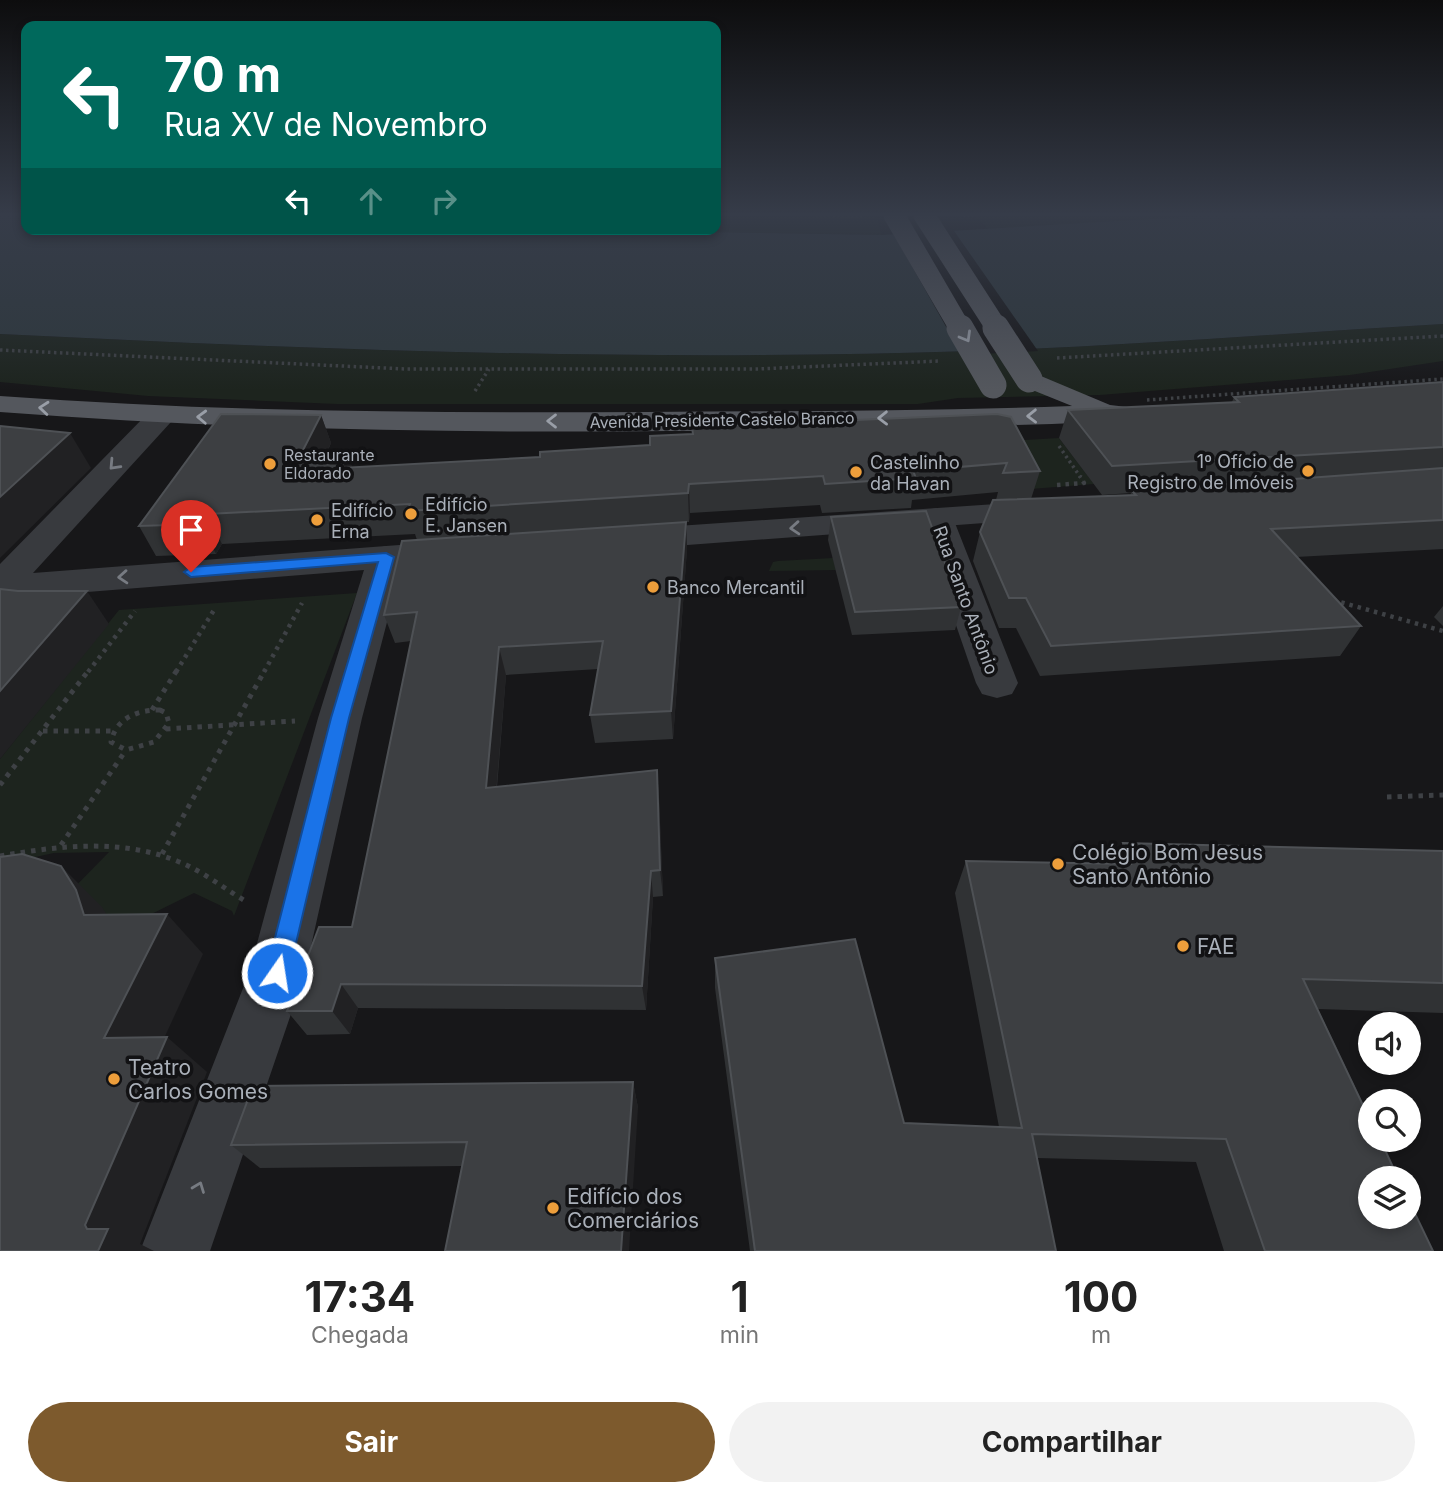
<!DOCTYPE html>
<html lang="pt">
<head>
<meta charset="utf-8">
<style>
  :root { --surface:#fff; --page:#f2f2f2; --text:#222; --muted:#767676; --accent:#7d5a2d }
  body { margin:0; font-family:Inter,sans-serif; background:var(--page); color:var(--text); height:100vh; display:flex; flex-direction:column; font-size:26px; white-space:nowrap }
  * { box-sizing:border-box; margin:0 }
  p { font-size:23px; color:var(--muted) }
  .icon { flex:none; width:38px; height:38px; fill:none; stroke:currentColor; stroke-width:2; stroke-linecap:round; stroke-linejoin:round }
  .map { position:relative; height:1251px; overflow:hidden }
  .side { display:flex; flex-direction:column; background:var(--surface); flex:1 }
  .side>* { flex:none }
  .guide { position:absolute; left:21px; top:21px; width:700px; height:214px; border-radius:14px; box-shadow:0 4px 10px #0003; background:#00695c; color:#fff; overflow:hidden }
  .fabs { position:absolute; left:1358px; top:1012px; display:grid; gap:14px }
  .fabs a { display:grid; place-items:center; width:63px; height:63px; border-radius:50%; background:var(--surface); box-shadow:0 4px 10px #0003; font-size:35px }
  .pin { position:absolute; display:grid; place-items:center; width:60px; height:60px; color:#fff; margin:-72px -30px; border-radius:50% 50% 50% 0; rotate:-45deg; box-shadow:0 0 7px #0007 }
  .pin .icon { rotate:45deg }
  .me { position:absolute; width:77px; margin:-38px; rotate:13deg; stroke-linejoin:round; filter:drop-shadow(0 0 5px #0008) }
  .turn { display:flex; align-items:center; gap:24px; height:147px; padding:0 28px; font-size:32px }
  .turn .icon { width:91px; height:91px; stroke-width:2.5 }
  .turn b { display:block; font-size:49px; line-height:60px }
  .lanes { display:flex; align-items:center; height:66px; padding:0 28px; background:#0003; justify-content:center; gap:35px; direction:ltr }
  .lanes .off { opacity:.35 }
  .eta { display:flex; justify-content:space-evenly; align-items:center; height:119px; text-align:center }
  .eta b { font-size:42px; font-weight:700; line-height:49px }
  .primary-button { display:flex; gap:14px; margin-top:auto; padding:14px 28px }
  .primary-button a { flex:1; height:80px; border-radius:42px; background:var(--accent); color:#fff; font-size:28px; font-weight:700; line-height:80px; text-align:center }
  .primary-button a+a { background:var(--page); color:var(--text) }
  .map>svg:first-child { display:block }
  .green { fill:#1d241e }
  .water { fill:#2e383d }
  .pier { fill:#171719 }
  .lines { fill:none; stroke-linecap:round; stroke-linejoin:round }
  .path-far3 { stroke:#3e4145; stroke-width:2.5; stroke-dasharray:2 2.5; stroke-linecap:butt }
  .path-far2 { stroke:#3e4145; stroke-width:3.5; stroke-dasharray:2.5 3.5; stroke-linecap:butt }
  .path-far1 { stroke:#3e4145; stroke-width:4.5; stroke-dasharray:3.5 5; stroke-linecap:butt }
  .path { stroke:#3e4145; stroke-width:5; stroke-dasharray:4.5 6; stroke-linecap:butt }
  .minor { fill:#383a3e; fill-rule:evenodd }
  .tertiary { fill:#383a3e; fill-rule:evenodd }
  .primary { fill:#54575d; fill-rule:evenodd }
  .primary-bridge-far1 { stroke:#54575d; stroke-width:21 }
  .primary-bridge { stroke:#54575d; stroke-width:27 }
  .wall { fill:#303234 }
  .shaded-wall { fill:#212123 }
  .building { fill:#3d3f42; stroke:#4e5155; stroke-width:2 }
  .oneway { stroke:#999ea7 }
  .oneway2 { stroke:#777b82 }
  .route { fill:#1a73e8; stroke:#114b97; stroke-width:2 }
  .poi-dot { fill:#ed9e3b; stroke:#121214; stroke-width:2.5 }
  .labels { text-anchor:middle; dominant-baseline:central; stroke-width:7; stroke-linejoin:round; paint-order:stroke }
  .far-street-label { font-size:16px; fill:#aab0b9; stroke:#121214 }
  .far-poi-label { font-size:16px; fill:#aab0b9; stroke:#121214; text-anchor:start }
  .poi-label { font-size:18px; fill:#aab0b9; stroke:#121214; text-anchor:start }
  .street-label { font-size:18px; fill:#aab0b9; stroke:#121214 }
  .near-poi-label { font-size:21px; fill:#aab0b9; stroke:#121214; text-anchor:start }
</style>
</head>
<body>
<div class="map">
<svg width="1443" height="1251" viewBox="0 0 1443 1251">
  <rect width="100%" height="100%" fill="#171719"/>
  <g class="green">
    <path d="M716,215H877L881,235L512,229H716Z"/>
    <path d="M975,215H1219L989,230Z"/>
    <path d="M1443,324V361L1350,375L1100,395L958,398L918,404H337L148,396L0,382V334C323,350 648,362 972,351C1129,346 1286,333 1443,324Z"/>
    <path d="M1059,438L1094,484L1018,490L990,442Z"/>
    <path d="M833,558L836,570L769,571L773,562L778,561Z"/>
    <path d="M357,593L234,916L232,911L194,893L117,931L66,896L109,852L54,853L21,860L0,909V759L119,610Z"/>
  </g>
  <path class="water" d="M0,215H26V229H512L881,235L1219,215H1443V324C1286,333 1129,346 972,351C648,362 323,350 0,334Z"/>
  <path class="pier" d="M952,228L1038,351L962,355L892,231Z"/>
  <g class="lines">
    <g class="path-far3">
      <path d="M815,215L863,217"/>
      <path d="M963,216L979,215"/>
    </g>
    <g class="path-far2">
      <path d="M0,350L406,369H756L940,361"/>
      <path d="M1057,358L1443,336"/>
      <path d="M475,391L489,369"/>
      <path d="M1147,400L1443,379"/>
      <path d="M1059,446L1081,478"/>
    </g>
    <g class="path-far1">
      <path d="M1057,485L1084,483L1080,476"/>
      <path d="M1333,600L1443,631"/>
      <path d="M88,672L135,611"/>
      <path d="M176,672L214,610"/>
      <path d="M264,672L302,603"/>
    </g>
    <g class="path">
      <path d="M152,710L177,670"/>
      <path d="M160,710L166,713L169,723L154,742L126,750L111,742C116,718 137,710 160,710Z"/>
      <path d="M166,729L295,721"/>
      <path d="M43,731H114"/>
      <path d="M0,785L89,670"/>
      <path d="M1387,797L1443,795"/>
      <path d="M61,845L126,750"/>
      <path d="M162,854L265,670"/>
      <path d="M0,856C58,846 120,838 177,861C203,871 223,888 247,902"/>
    </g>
    <g class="minor">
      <path d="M936,508L948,511L953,518L1018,683L1012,694L997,698L982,694L976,683L919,518L924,511Z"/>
      <path d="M386,546L398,549L404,557L362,718L305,973L210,1251H140L249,973L318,718L368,557L374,549Z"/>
    </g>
    <g class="tertiary">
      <path d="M161,408L171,410L175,416L171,422L33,573L452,541L464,544L469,552L464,560L452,563L0,599V564L151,410Z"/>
      <path d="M1038,501L1050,504L1054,511L1050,518L634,549L622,546L617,539L622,532L634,529Z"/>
    </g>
    <path class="primary" d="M1029,371L1110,405L1127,407L1131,413L1127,419L1117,421L1052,424C702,433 349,439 0,412V396C215,412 430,413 646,412C788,411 930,411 1072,406L1020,385L1016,379L1020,373Z"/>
    <g class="primary-bridge-far1">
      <path d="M894,215L961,330"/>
      <path d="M924,215L998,330"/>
    </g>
    <g class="primary-bridge">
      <path d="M960,328L993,385"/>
      <path d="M996,328L1029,379"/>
    </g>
  </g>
  <g class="wall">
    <path d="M1443,382V549L1296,557L1361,626L1340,656L1040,676L1016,628H999L973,561L980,532L996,500L998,492L912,500L911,508L822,513L820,505L690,513L689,522H686L687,549L673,739L595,743L590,715L598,669L506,675L497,787L657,770L659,797L663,896L653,897L646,1010L358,1008L350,1034L307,1035L287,1011L352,927L411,641L395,643L384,615L417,540L415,534L222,544L216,554L156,556L139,526L321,415L331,443L326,455H348L352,468L540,457L650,445L692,434V427L997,414L1040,471L1031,499L1130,496L1131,493L1102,495L1059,438L1068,410L1232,402L1234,397Z"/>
    <path d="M831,517L961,607L955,630L852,635L828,540Z"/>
    <path d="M1443,606V626L1434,617Z"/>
    <path d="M1123,843L1443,851V1013L1318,1009L1433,1251H1224L1196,1162L1037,1158L1056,1251H750L715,988V958L904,1123L999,1127L955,893L966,861L1111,864Z"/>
    <path d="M633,1082L638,1108L462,1166L260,1168L231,1145Z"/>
  </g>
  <g class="shaded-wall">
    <path d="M321,415L331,443L312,483L301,454Z"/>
    <path d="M70,433L91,468L0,558V497Z"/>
    <path d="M348,455L358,484L341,468Z"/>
    <path d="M689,484L690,513L689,522L688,493Z"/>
    <path d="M207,514L222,544L216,554L201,524Z"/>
    <path d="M686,522L687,549L673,739L671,711Z"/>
    <path d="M87,591L109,624L0,759V691Z"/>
    <path d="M499,647L506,675L494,816L486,788Z"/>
    <path d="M657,770L659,797L663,896L660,870Z"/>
    <path d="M61,866L102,907L117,931L84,915Z"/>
    <path d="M651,871L653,897L646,1010L642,986Z"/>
    <path d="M167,914L203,954L148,1073L104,1038Z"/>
    <path d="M341,984L358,1008L350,1034L332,1011Z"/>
    <path d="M167,1037L207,1072L140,1244L154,1251H98L85,1225Z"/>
    <path d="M633,1082L638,1108L629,1251H621Z"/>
  </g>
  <g class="building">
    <path d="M1443,382V447L1112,466L1068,410L1239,402L1234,397Z"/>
    <path d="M221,414L321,415L301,454L348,455L341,468L540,457V452L650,445V436L693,434L692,427L997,414L1011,417L1040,471L1003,473L1007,463L913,471L916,478L825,484L823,476L689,484L688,493L408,511L410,504L207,514L201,524L139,526Z"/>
    <path d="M0,426L70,433L0,497Z"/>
    <path d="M1443,468V520L1271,529L1361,626L1051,646L1026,598H1009L980,532L993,500L1136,495L1132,491Z"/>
    <path d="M926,511L961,607L855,612L831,517Z"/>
    <path d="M686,522L671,711L590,715L603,641L499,647L486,788L657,770L660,870L651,871L642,986L341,984L332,1011H287L319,927H352L417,612L384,615L402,541Z"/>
    <path d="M0,589L18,591H87L0,691Z"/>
    <path d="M1123,843L1443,851V983L1303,979L1370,1120V1139H1380L1398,1178H1370V1216H1409V1201L1433,1251H1265L1226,1139L1032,1134L1056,1251H755L715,958L855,939L904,1123L1022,1128L966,861L1131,864Z"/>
    <path d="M22,854L61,866L76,890L84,915L167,914L104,1038L167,1037L85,1225L87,1229H108L98,1251H0V857Z"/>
    <path d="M633,1082L621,1251H445L467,1142L231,1145L253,1086Z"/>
  </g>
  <defs><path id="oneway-chevron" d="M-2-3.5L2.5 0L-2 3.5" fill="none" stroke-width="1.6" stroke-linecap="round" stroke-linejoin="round" transform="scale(1.75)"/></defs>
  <g class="oneway">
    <use href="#oneway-chevron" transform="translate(966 337) rotate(60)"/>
    <use href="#oneway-chevron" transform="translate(44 408) rotate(-175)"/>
    <use href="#oneway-chevron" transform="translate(1032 416) rotate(179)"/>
    <use href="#oneway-chevron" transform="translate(202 417) rotate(-178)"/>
    <use href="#oneway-chevron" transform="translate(883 418) rotate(179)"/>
    <use href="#oneway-chevron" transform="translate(552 421) rotate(180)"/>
  </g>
  <g class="oneway2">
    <use href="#oneway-chevron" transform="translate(114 465) rotate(133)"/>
    <use href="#oneway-chevron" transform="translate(795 528) rotate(176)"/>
    <use href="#oneway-chevron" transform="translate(123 577) rotate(176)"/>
    <use href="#oneway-chevron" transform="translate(199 1187) rotate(-69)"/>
  </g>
  <linearGradient id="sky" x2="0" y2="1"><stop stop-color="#0d0d0e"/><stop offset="0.55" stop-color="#363c49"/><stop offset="1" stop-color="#363c49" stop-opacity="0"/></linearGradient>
  <rect width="1443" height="390" fill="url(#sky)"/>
  <path class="route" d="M386,553L394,557L349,718L289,973L285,981L277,984L269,981L266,973L331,718L378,562L191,577L184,572L191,567Z"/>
  <g class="poi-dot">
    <circle cx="270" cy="464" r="7"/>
    <circle cx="1308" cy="471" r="7"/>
    <circle cx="856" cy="472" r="7"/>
    <circle cx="411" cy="514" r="7"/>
    <circle cx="317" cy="520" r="7"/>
    <circle cx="653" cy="587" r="7"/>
    <circle cx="1058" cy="864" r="7"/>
    <circle cx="1183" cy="946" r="7"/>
    <circle cx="114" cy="1079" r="7"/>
    <circle cx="553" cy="1208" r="7"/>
  </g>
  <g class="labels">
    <g class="far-street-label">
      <text transform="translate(722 420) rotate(-1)">Avenida Presidente Castelo Branco</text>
    </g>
    <g class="far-poi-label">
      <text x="284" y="455">Restaurante<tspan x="284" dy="18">Eldorado</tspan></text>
    </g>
    <g class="poi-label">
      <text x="1294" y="461" text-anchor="end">1º Ofício de<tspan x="1294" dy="21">Registro de Imóveis</tspan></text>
      <text x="870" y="462">Castelinho<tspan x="870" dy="21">da Havan</tspan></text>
      <text x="425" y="504">Edifício<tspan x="425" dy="21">E. Jansen</tspan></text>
      <text x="331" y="510">Edifício<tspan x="331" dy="21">Erna</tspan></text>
      <text x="667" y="587">Banco Mercantil</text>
    </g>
    <g class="street-label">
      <text transform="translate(966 600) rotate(70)">Rua Santo Antônio</text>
    </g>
    <g class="near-poi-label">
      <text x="1072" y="852">Colégio Bom Jesus<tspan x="1072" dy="24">Santo Antônio</tspan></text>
      <text x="1197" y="946">FAE</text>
      <text x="128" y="1067">Teatro<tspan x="128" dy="24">Carlos Gomes</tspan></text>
      <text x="567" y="1196">Edifício dos<tspan x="567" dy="24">Comerciários</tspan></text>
    </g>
  </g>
</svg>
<div class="fabs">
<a><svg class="icon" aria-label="sound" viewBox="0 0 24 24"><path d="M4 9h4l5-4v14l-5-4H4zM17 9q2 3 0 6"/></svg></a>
<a><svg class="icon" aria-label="search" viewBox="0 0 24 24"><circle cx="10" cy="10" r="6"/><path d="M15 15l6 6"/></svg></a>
<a><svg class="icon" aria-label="layers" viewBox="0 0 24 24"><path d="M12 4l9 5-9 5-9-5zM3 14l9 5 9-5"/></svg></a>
</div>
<div class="pin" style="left:191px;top:572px;background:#d93025"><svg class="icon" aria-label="arrive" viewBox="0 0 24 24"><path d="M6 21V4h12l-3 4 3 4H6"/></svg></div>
<svg class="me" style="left:277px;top:973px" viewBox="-20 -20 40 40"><circle r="17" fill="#1a73e8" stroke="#fff" stroke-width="3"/><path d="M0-11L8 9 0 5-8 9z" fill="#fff"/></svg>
<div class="guide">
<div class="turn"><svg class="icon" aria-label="left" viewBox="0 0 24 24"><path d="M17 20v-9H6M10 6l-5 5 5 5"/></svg><div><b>70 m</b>Rua XV de Novembro</div></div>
<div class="lanes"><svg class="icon" aria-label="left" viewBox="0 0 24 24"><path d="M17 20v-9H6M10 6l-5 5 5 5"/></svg><svg class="icon off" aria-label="ahead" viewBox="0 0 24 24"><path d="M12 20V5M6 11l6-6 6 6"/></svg><svg class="icon off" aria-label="right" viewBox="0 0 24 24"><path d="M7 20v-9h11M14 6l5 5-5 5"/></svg></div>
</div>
</div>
<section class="side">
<div class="eta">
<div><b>17:34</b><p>Chegada</p></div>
<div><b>1</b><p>min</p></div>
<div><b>100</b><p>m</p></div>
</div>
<div class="primary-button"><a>Sair</a><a>Compartilhar</a></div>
</section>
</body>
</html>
